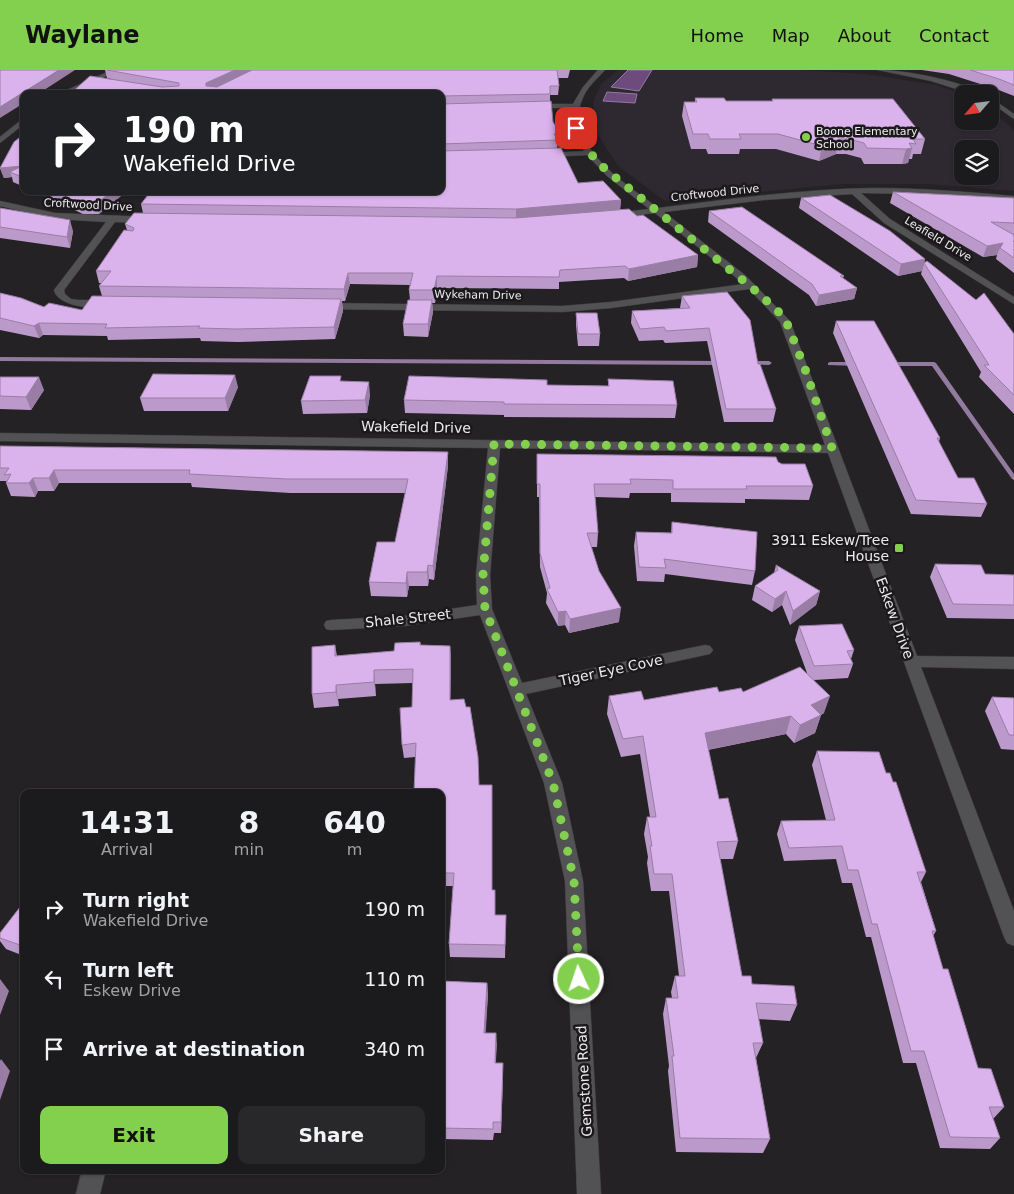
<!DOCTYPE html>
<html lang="en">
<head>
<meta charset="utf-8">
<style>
  :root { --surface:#1b1a1c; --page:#282729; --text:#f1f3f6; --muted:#a0a1a3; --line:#39383b; --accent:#83d04e }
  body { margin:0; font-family:"DejaVu Sans",sans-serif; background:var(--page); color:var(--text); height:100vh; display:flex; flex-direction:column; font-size:19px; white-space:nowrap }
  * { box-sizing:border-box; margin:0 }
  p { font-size:16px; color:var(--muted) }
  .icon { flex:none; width:28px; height:28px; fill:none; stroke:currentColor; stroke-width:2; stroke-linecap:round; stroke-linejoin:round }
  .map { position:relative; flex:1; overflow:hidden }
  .sheet { position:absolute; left:20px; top:719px; width:425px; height:385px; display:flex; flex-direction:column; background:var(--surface); border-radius:10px; box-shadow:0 1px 4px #0004,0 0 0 1px var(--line) }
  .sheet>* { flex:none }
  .banner { position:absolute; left:20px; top:20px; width:425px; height:105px; border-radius:10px; box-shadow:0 1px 4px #0004,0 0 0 1px var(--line); background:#202124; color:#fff; overflow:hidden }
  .needle { width:32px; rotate:242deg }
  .controls { position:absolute; left:954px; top:15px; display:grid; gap:10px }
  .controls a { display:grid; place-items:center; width:45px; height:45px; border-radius:10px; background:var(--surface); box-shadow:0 1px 4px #0004,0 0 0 1px var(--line); font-size:25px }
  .pin { position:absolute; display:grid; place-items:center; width:42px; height:42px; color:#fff; margin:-21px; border-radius:10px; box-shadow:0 2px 8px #0006 }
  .me { position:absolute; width:55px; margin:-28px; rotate:357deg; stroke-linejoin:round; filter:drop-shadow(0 0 4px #0008) }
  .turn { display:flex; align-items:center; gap:18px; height:105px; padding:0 20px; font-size:22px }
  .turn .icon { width:65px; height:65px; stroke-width:2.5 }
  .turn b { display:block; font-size:35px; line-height:42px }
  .eta { display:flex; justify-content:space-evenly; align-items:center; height:85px; text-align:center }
  .eta b { font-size:30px; font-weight:600; line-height:35px }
  .primary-button { display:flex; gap:10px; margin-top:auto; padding:10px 20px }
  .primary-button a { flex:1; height:58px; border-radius:10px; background:var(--accent); color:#111; font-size:20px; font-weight:600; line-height:58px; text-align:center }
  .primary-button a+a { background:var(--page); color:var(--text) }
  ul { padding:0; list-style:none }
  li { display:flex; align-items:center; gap:15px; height:70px; padding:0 20px }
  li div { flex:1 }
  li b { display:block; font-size:19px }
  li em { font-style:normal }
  header { display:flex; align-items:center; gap:30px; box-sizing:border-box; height:70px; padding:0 25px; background:var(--accent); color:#111 }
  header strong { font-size:24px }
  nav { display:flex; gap:28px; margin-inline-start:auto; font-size:18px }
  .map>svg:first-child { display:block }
  .built { fill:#2e2931; fill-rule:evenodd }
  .water { fill:#6d4b7d; stroke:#937b9f }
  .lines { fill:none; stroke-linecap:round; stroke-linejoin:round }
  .stream { fill:#937b9f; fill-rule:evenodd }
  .minor-casing { stroke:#3e3d3f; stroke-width:1 }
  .minor { fill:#525153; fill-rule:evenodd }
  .wall { fill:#bb9acb }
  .shaded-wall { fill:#997da5 }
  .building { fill:#dab3ec; stroke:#997da5 }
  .route { stroke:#83d04e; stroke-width:9; stroke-dasharray:0 16.2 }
  .poi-dot { fill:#83d04e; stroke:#1b191b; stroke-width:2 }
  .labels { text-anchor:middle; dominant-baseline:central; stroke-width:5; stroke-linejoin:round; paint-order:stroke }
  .far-poi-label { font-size:11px; fill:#edeced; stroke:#1b191b; text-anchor:start }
  .far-street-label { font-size:11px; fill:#edeced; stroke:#1b191b }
  .street-label { font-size:14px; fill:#edeced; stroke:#1b191b }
  .poi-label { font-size:14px; fill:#edeced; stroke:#1b191b; text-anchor:end }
</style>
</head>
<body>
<header>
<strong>Waylane</strong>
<nav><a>Home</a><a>Map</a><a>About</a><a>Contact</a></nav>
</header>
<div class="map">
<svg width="1014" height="1124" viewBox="0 0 1014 1124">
  <rect width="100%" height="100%" fill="#242225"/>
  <path class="built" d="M618,0H799L866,4L936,15L962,24V51H990V38L1014,61V121L929,114H843L665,131L618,96L591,54L594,29L602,13ZM962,79H990V106H962Z"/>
  <g class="water">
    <path d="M628,0H652L639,21L611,17Z"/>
    <path d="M607,22L637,24L635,33L603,31Z"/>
  </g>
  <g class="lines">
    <g class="stream">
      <path d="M0,287L720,291L723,293L720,295L0,291Z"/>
      <path d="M749,291H769L772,293L769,295L747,294L746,293Z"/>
      <path d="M830,292H856L859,294L856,296L828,295V293Z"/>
      <path d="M934,292L936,293L1014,404V410L1012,409L932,296H890L887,294L890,292Z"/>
    </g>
    <defs>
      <g id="minor">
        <path d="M112,0H120L67,24H58Z"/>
        <path d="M598,0H605C596,10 586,18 582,30C563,76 628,115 658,138C729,129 802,119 874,118C921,118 967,122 1014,126V130L914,124L861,123L890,149L1014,227V234L884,153L852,124L764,130L664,142L745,205L790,251L917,586L1014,587V599L921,597L1014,841V876L1007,873L1004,867L828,383L500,378L490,505L492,539L522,613L705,575L710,576L713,580L710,584L705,585L526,624L562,713L583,811L601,1124H577L565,811L544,713L480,545L404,556L331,560L326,559L324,555L326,551L331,550L404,546L477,535L476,505L488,378L0,371V363L825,375L780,252L749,219L611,238L562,242L323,239L318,236L323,233L562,236L611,232L744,214L655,143L612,148V144L615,143L649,139L607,106L587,85L545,87L541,85L545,83L584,81L572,55V38H533L530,36L533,34H573L583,17Z"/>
        <path d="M878,0C905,0 959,10 982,24H972L931,11Z"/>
        <path d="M990,27L1014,44V49L990,32Z"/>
        <path d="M24,48V54L0,73V67Z"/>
        <path d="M0,131L55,143L149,147L153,150L149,153L115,152L64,220L65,224L71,229L79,230H107L112,233C101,242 57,237 54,220L106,152L55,149L0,136Z"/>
        <path d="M82,1100H106L100,1124H76Z"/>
      </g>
    </defs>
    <use href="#minor" class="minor-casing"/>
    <use href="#minor" class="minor"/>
  </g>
  <g class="wall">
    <path d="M105,0H570L568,8H558L559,16L558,25H550V31L553,52L560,63V73H558L557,78L578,113L621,130L620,139L637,146L698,185L697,197L628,211L624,208L559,212V219L437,218L435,233H432L433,242L428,267L404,266L403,254L410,230L409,220L410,215L350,214L345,231H342L343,241L335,269L238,272L201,271L200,268L108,270L107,266L43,265L39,268L0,260V223L44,237L82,240L102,226L99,216L102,213H99L96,201L127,160L125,154L143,143L141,134L441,121V24H70L120,11L107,8Z"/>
    <path d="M922,0H1014V26L996,19L949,4Z"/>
    <path d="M695,28L726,31H772V29L925,69L921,84H913L912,89H909L908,93L902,94H864L861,88L846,84H836L819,91L776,79H740L739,84H708L706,79H691L682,46L684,32H695Z"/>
    <path d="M24,64V117L13,112L12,107L4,108L0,98Z"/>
    <path d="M34,121H127L99,144H83Z"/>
    <path d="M893,122L1014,128V164H1012L1014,165V203L996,189L997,185L983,187L890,133Z"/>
    <path d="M801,128L925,189L922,201L898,206L799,138Z"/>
    <path d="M0,138L73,161L70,178L0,168Z"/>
    <path d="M709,141L844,206L843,208L857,218L854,229L816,236L809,225L708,152Z"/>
    <path d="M924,193L1014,264V344L979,307L981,302L921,204Z"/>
    <path d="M682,226L758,294L776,339L773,352H724L707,271L665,273L663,270L639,271L631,253L632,241L680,238Z"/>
    <path d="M576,243L600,264L599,276H578L576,255Z"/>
    <path d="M836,251L940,368L939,372L958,408L987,434L981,447L911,444L833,263Z"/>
    <path d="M0,307L44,320L31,340L0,339Z"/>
    <path d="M608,309L677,335L675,348L504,347V345L405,343L404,330L547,315L608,316Z"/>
    <path d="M342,311L370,325L367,343L303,344L301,331Z"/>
    <path d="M238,317L228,341H144L140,328Z"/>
    <path d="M0,376L448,382V396L434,510L429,509L428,516H409L407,527L371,526L369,512L395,472L406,423H290L192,417L191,413H59L54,421H38L35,427L11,426L6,413L7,411H0Z"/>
    <path d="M537,384L778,392L813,416L809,430L745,429V433L671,432V423H630L629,428L595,427L598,463L597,477H591L599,501L619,552L569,563L565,555L558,556L546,533L547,523L540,497L539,427H537Z"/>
    <path d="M672,452L755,501L752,515L665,504L664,512L637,511L634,476L636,462L671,463Z"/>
    <path d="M935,494L985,504L1014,505V549L947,548L930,507Z"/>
    <path d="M776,495L820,521L816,535L790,555L782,535L772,542L752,530L755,516L774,503Z"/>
    <path d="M799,556L854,580L851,589L853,594L848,608L814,610L824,643L821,645L815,663L794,673L786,664L708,680L719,729L738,771L733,789H720L742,906L752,914L797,935L790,951L758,949L763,973L756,988L770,1069L763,1083L676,1082L668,1001L669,996L663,944L666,928H672L671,922L675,906H679L669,821H651L647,793L648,787L644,764L647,747H650L640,684L621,687L607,644L609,626L644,630L719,622H743L807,603L795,570Z"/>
    <path d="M420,572L421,575L450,576L451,590L450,630L479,715L495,845H506L505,888L450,887L449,874L453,816H443L442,803L444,747H441V722L415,687L404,688L402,675L412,637L413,613L375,614L376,626L338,629L339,636L314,638L312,624L335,575L337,586L394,581Z"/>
    <path d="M992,627L1014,628V680L1001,679L985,641Z"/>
    <path d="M817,681L886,703L926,802L921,812L936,861L933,866L943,899L978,998L1004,1037L994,1048H993L1000,1068L990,1079L940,1078L916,993H903L871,867H866L852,813H842L836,789L784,791L777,764L781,751L826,750L812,695Z"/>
    <path d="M24,832V886L6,879L0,871V863Z"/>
    <path d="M441,911L487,913L488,925L485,963H496V993L503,1005L501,1063H494L493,1070L441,1069Z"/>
  </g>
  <g class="shaded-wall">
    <path d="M59,0H75L38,24H24V33L0,48V37Z"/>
    <path d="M235,0H254L208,24L206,16V13Z"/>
    <path d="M840,69L836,84L819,91L822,76Z"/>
    <path d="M912,78L908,93L902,94L906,79Z"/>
    <path d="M22,96L10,102L12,107L4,108L0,98Z"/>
    <path d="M112,121H127L99,144L96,134Z"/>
    <path d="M621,130L620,141L516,149V139Z"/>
    <path d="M70,150L73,161L70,178L67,167Z"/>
    <path d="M1003,173L1000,178L997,185L983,187L987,176Z"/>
    <path d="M698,185L697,197L628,211L629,199Z"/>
    <path d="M925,189L922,201L898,206L901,194Z"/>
    <path d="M348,203L350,214L345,231L344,219Z"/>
    <path d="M437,206V218L435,233L434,220Z"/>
    <path d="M857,218L854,229L816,236L819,225Z"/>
    <path d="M341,229L343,241L335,269L334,257Z"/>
    <path d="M432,230L433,242L428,267V254Z"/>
    <path d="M39,253L43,265L39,268L34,256Z"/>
    <path d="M235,305L238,317L228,341L225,328Z"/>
    <path d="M39,307L44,320L31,340L26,327Z"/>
    <path d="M369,312L370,325L367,343L365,330Z"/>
    <path d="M448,382V396L434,510L433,496Z"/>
    <path d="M54,400L59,413L54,421L49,408Z"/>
    <path d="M33,408L38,421L35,427L29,413Z"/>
    <path d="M428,495L429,509L428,516L427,502Z"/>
    <path d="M407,502L409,516L407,527L406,513Z"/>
    <path d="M786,521L782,535L772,542L775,529Z"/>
    <path d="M820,521L816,535L790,555L793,541Z"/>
    <path d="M621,538L619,552L569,563L570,549Z"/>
    <path d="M566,541L565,555L558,556V542Z"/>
    <path d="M450,576L451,590L450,644Z"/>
    <path d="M374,600L375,614L376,626L374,612Z"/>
    <path d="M336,615L339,636L336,622Z"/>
    <path d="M830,626L824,643L805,653L811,635Z"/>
    <path d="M821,645L815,663L794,673L800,655Z"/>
    <path d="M791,646L786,664L701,681L705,663Z"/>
    <path d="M0,909L9,921L0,945Z"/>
    <path d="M487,913L488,925L485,975L484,963Z"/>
    <path d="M496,963L497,975L495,1005V993Z"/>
    <path d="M1,989L10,1001L0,1030V991Z"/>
    <path d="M503,993V1005L501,1063V1052Z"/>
  </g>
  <g class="building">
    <path d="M0,0H59L0,37Z"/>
    <path d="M107,0H235L206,13V16L217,17L252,0H557L559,16H550V24L441,26V24H70L90,6L162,17L179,16V13Z"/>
    <path d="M970,0H1014V15L999,9Z"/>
    <path d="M695,28H724L726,31H773L772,29H893L925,69H913L916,74L909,73L912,78L906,79L867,78L864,73L849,69H840L822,76L778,64H739L741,69H710L708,64H693L684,32H697Z"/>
    <path d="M551,31L553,52L560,63L554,64L558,70L441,74V34Z"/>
    <path d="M24,64V108L10,102L22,96L0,98L14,72Z"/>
    <path d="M561,78L578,113L603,111L621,130L516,139L141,134L151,121H441V81Z"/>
    <path d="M53,121H112L96,134L80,133Z"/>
    <path d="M893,122L1014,128V153L991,152L1014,165V171H1013L1014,172V188L1000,178L1003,173L987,176Z"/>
    <path d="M830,125L890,161L925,189L901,194L801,128Z"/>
    <path d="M742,137L844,206H840L857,218L819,225L812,214L709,141Z"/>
    <path d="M0,138L70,150L67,167L0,157Z"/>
    <path d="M629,139L637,146L643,145L698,185L629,199L625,196L560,200L559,207L437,206L434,220H409L413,203H348L344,219L99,216L111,201H96L124,160L133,161L134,158L125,154L134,143L516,148Z"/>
    <path d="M927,191L976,230L984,223L1014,264V325L984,295H989L924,193Z"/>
    <path d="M727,222L750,250L758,294H760L776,339H726L709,258L666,261L664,257L640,259L632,241L690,238L682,226Z"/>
    <path d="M0,223L21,228L44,237L49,233L82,240L92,226L341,229L334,257L236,259L198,258L200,256L105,258L107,254L39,253L34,256L0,248Z"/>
    <path d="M408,230H432L428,254H403Z"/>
    <path d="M576,243H597L600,264H578Z"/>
    <path d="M836,251H874L940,368H937L958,408H974L987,434L916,430Z"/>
    <path d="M153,304L235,305L225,328H140Z"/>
    <path d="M310,306H341L340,311L369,312L365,330L301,331Z"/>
    <path d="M409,306L547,310V315L609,316L608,309L673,311L677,335L504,334V332L404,330Z"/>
    <path d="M0,307H39L26,327L0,326Z"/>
    <path d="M0,376L448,382L433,496L428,495L427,502H407L406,513L369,512L377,472H395L408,409H287L189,404L190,400H54L49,408H33L29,413H6L11,404L4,405L9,398H0Z"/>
    <path d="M537,384L776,387L778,392L782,394H805L813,416H746L747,419H673V410L630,409L631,414H594L598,463H587L599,501L621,538L570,549L566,541L558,542L547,519L550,518L540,483V414H537Z"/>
    <path d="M672,452L757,462L755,501L664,489L666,498L639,497L636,462L672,463Z"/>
    <path d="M935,494L981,495L985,504L1014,505V535L953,534Z"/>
    <path d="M776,495L820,521L793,541L786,521L775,529L755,516L778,500Z"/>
    <path d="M842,554L854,580L847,581L853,594L814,596L799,556Z"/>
    <path d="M420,572V575L450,576V630L464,629L466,637H470L478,687L479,715H492V820H495V845H506L505,875L449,874L454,803H442L444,734H441V722H414L416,673L402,675L400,638L412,637L413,599L374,600V612L336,615V622L312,624V577L335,575V586L394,581L395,573Z"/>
    <path d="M800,597L830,626L811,635L821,645L800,655L791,646L705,663L719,729L728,728L738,771L717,772L742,906H751L752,914L794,916L797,935L756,933L763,973H753L770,1069L680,1068L672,986H674L666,928H678L675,906H685L672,804H654L650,776H652L647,747H656L643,666L623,669L609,626L641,621L644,630L717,617L719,622L741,618L743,622Z"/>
    <path d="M992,627L1014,628V665H1009Z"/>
    <path d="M817,681L879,682L886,703H890L893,712H896L926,802H917L936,861H932L943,899H948L978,998L991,999L1004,1037H989L1000,1068L950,1067L924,981H911L877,854H872L858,800H848L842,776L789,778L781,751L835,750Z"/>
    <path d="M24,832V875L23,876L0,868V863Z"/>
    <path d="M441,911L487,913L484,963H496L495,993H503L501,1052H493V1059L441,1058Z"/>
  </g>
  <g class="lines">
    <path class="route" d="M576,58L590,83L605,99L750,216L777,240L786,251L804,296L832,378L494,374L483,505L485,539L553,713L574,811L579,909"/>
  </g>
  <g class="poi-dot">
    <circle cx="806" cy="67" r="5"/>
    <rect x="894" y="473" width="10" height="10" rx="2.5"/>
  </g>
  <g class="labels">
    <g class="far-poi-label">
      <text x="816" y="61">Boone Elementary<tspan x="816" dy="13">School</tspan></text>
    </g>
    <g class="far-street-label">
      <text transform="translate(715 123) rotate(-6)">Croftwood Drive</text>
      <text transform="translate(88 135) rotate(3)">Croftwood Drive</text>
      <text transform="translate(938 169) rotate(31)">Leafield Drive</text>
      <text transform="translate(478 225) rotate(1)">Wykeham Drive</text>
    </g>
    <g class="street-label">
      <text transform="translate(416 357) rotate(1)">Wakefield Drive</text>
      <text transform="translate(408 548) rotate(-6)">Shale Street</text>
      <text transform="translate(895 548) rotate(70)">Eskew Drive</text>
      <text transform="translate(611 600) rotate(-12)">Tiger Eye Cove</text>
      <text transform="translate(584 1011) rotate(-93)">Gemstone Road</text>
    </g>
    <g class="poi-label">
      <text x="889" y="470">3911 Eskew/Tree<tspan x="889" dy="16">House</tspan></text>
    </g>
  </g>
</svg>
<div class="controls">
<a><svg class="needle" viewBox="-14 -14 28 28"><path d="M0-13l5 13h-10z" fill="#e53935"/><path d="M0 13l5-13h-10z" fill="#a0a1a3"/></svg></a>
<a><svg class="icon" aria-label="layers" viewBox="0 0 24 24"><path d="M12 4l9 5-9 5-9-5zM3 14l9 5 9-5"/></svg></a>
</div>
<div class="pin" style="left:576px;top:58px;background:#d93025"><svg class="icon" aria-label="arrive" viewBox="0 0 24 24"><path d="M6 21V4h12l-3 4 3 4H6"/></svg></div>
<svg class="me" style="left:579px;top:909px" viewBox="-20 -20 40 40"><circle r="17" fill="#83d04e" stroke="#fff" stroke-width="3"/><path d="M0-11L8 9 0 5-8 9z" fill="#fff"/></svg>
<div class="banner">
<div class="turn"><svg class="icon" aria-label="right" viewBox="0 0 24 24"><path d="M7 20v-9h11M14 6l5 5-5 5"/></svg><div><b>190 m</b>Wakefield Drive</div></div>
</div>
<section class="sheet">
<div class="eta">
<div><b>14:31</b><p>Arrival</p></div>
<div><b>8</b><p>min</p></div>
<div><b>640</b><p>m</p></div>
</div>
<ul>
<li><svg class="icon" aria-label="right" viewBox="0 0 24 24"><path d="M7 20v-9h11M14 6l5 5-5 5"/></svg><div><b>Turn right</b><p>Wakefield Drive</p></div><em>190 m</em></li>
<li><svg class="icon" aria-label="left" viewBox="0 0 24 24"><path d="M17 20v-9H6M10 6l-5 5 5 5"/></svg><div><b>Turn left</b><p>Eskew Drive</p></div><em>110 m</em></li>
<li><svg class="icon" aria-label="arrive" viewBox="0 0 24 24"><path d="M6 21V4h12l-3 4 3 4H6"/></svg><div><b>Arrive at destination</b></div><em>340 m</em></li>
</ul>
<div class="primary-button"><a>Exit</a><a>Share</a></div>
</section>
</div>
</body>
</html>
